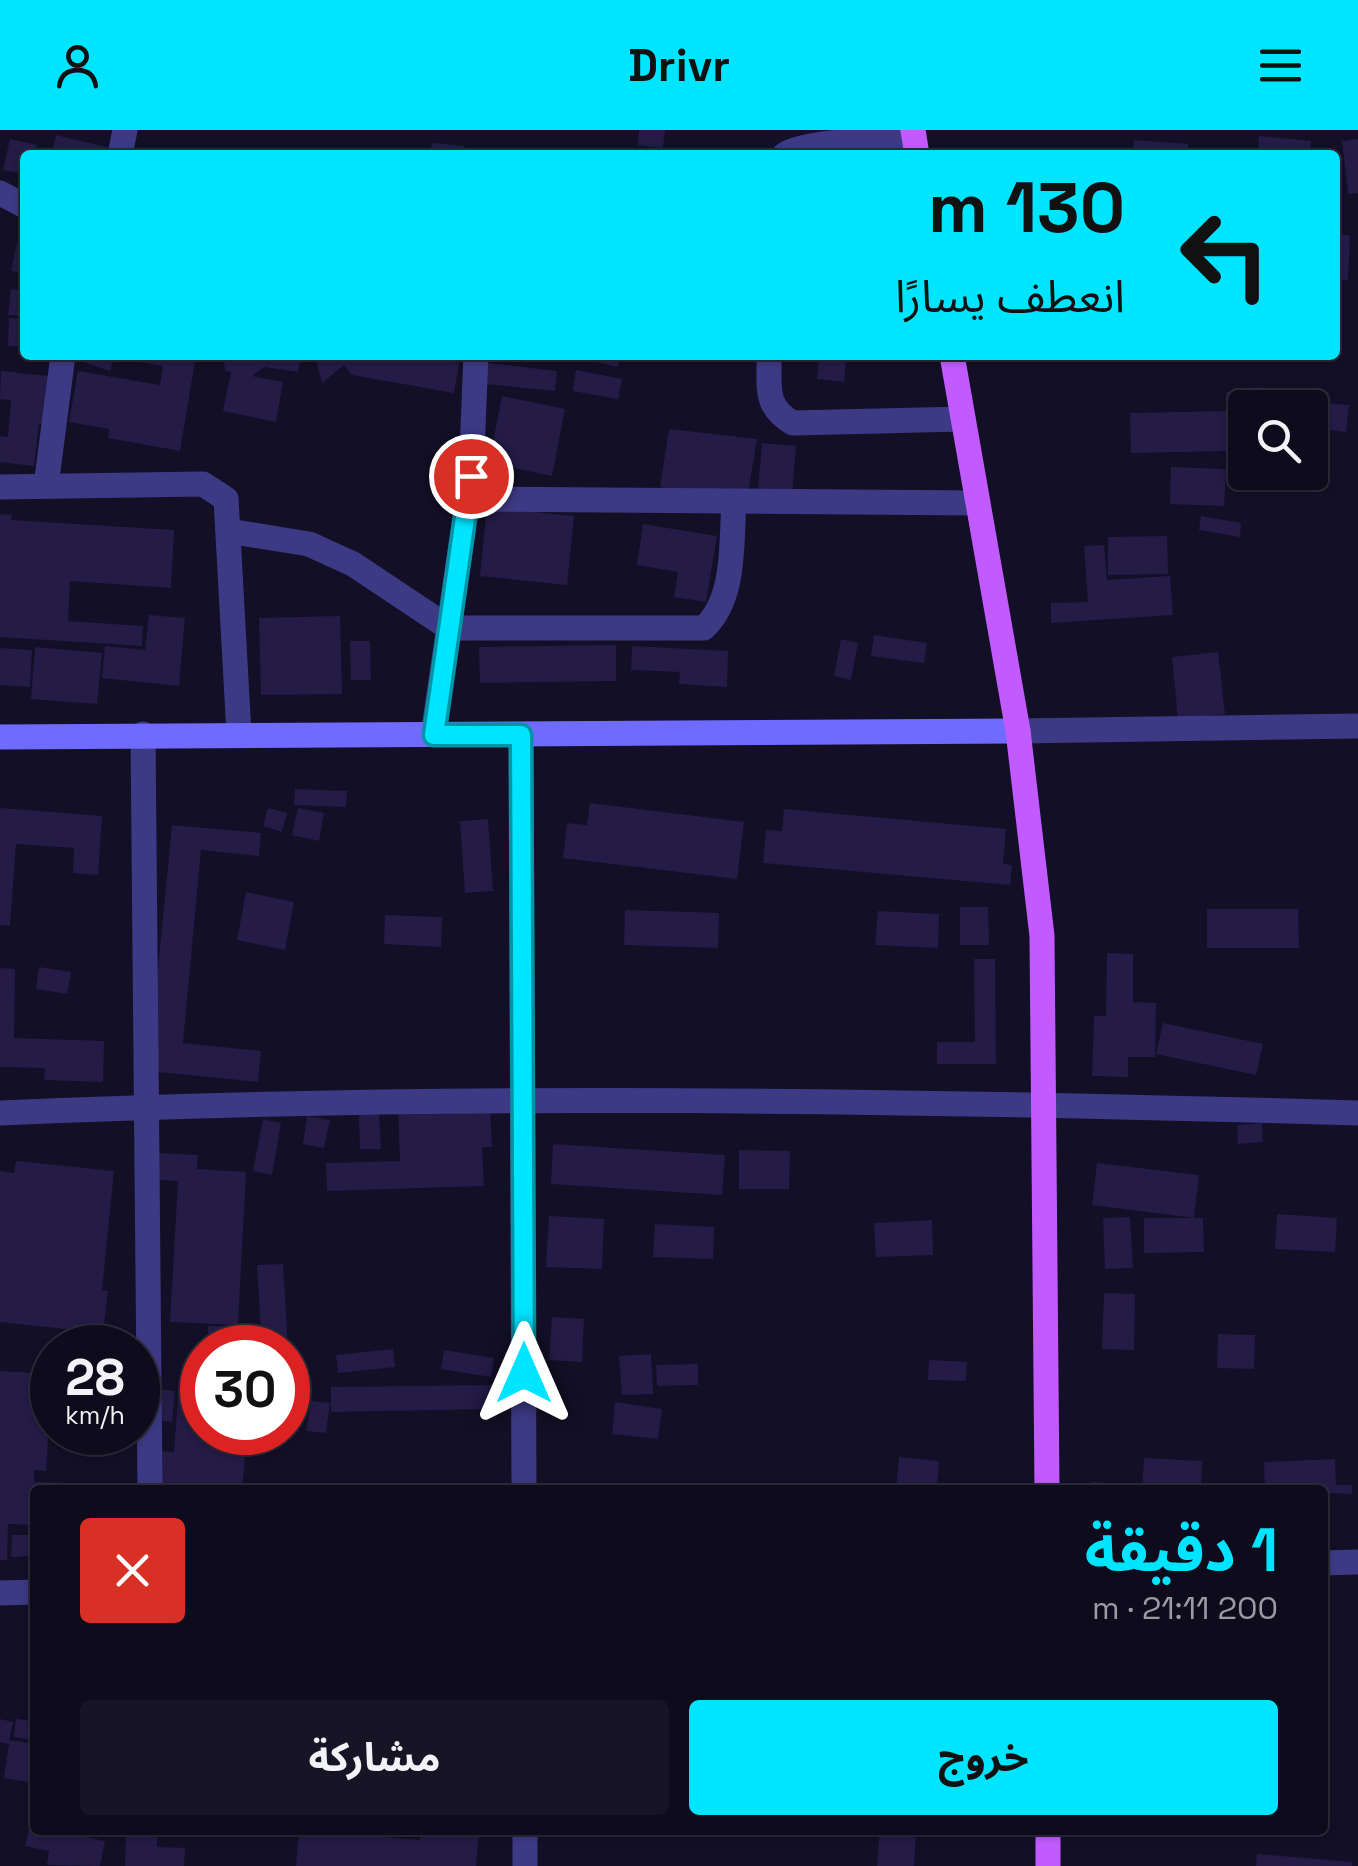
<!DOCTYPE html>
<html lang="ar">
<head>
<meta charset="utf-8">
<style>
  :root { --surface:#0e0b1c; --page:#171425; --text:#f1f3f6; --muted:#9b9ba3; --line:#2e2b3b; --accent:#00e5ff }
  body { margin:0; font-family:"Space Grotesk","Noto Sans Arabic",sans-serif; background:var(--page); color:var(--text); direction:rtl; height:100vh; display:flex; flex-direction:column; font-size:38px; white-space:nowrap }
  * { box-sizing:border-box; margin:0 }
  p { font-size:32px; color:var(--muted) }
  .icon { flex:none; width:55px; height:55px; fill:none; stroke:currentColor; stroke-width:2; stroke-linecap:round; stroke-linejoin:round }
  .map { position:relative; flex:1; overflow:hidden; direction:ltr }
  .panel { position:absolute; left:30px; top:1355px; width:1298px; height:350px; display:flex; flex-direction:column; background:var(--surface); border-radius:10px; box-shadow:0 2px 8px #0004,0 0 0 2px var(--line); direction:rtl }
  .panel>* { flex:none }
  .guide { position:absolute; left:20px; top:20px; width:1320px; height:210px; border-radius:10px; box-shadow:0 2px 8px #0004,0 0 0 2px var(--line); direction:rtl; background:#00e5ff; color:#111; overflow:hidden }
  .fabs { position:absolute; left:1228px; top:260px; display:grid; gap:20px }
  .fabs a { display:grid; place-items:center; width:100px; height:100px; border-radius:10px; background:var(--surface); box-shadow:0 2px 8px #0004,0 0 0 2px var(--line); font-size:50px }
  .speed { position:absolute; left:30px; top:1195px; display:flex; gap:20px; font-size:50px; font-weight:700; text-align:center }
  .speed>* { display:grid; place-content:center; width:130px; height:130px; border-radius:50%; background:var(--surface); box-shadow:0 2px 8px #0004,0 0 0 2px var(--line); line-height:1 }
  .speed small { font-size:25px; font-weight:400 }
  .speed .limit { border:15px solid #d22; background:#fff; color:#111 }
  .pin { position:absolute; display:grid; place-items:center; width:85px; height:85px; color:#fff; margin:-42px; border:5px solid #fff; border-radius:50%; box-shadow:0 2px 10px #0007 }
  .me { position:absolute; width:110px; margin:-55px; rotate:0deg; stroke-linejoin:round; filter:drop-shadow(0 0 8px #0008) }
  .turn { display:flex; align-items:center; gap:35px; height:210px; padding:0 50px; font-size:45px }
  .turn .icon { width:130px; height:130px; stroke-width:2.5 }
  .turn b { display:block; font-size:70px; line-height:85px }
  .round { display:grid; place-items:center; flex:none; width:105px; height:105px; border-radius:10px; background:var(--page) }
  .head { display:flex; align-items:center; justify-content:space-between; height:170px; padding:0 50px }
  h1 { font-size:60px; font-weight:700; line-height:75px; color:var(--accent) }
  .button { display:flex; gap:20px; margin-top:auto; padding:20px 50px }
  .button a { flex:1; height:115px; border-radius:10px; background:var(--accent); color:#111; font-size:40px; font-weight:700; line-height:115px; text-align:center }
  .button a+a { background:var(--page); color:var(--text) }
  header { display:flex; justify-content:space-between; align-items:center; height:130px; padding:0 50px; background:var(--accent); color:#111; font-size:45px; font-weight:700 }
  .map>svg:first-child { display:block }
  .building { fill:#241b47 }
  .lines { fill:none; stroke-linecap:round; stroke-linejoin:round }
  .minor { stroke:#3d3a85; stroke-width:25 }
  .secondary { stroke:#6f6bff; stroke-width:25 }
  .primary { stroke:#c25bff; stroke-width:25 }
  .route-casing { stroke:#0095a6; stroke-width:25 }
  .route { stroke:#00e5ff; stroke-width:18 }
</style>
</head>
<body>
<header><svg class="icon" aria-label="menu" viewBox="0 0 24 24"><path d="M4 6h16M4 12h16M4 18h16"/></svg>Drivr<svg class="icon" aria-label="person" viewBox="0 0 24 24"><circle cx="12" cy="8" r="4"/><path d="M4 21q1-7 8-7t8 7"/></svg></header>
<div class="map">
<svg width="1358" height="1736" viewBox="0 0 1358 1736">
  <rect width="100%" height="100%" fill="#130f26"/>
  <g class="building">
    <path d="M639,0H665L663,18L638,15Z"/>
    <path d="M56,5L135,24V25H52Z"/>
    <path d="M1259,6L1311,11L1310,25H1258Z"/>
    <path d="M10,9L37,15L35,25H25V44L3,40Z"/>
    <path d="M1358,9V63L1348,64L1342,11Z"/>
    <path d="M1134,10L1188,14L1187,25H1133Z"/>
    <path d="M432,13L465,16L463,25H430Z"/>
    <path d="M20,99L25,100V144L11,141Z"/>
    <path d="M1335,105H1350L1348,150L1335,149Z"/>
    <path d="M11,159L25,160V186L8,185Z"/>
    <path d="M9,188L25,189V217L8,216Z"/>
    <path d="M63,225H115L110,241Z"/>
    <path d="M141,225H196L180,321L108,308L109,299L69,292L78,241L160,255L163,236L140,232Z"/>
    <path d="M223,225H266L267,234L278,225H301L298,242L264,237L252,246L283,252L276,292L223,281L231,242L225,241Z"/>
    <path d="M315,225H414L459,233L454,263L352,245L344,235L322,253Z"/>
    <path d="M564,225H620L618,237Z"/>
    <path d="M819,227L846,230L844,252L817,249Z"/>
    <path d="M488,233L557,241L555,261L486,254Z"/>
    <path d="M576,240L622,249L618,269L573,261Z"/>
    <path d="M1,241L48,246L43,294H39L34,336L0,332V306L8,307L11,270L0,269Z"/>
    <path d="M1255,257L1316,263L1315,272L1349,275L1346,302L1310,298V278H1253Z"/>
    <path d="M1226,262H1242V286H1229L1230,321L1131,323L1130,283L1226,281Z"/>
    <path d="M502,266L565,279L552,346L489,333Z"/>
    <path d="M669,299L757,309L747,370L660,357Z"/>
    <path d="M762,313L796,316L791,375L757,372Z"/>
    <path d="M1171,337L1226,339L1224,376L1170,374Z"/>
    <path d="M487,377L574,386L567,455L480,446Z"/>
    <path d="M0,384L12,385L11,390L174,400L171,458L70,451L68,491L143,496L142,516L0,507Z"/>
    <path d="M1201,386L1241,393L1240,407L1199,400Z"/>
    <path d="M643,394L717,406L706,472L674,467L678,442L637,435Z"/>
    <path d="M1167,406L1168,444L1108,445V407Z"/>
    <path d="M1104,415L1107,450L1170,446L1173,485L1051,493V473L1088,472L1084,416Z"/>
    <path d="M149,485L185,488L179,556L102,548L105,516L145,520Z"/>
    <path d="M340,486L342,564L261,565L259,488Z"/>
    <path d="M874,505L927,513L924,533L871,526Z"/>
    <path d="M841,509L858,513L851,550L834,546Z"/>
    <path d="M350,511H370L371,550H351Z"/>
    <path d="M616,515V551L480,553L479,517Z"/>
    <path d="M632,516L728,521L727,557L679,554L680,542L631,540Z"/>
    <path d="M35,517L102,523L97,574L31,569Z"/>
    <path d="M0,518L32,520L30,557L0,555Z"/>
    <path d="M1218,522L1225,584L1178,589L1172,527Z"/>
    <path d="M295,659L347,661L346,677L294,675Z"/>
    <path d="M590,673L744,692L737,749L563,728L567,693L587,695Z"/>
    <path d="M0,678L102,686L98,745L73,743L74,718L16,714L10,796L0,795Z"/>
    <path d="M268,678L287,683L282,702L263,696Z"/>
    <path d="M298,678L324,683L319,711L292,705Z"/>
    <path d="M784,679L1006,699L1003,734L1012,735L1010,755L763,733L766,700L782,701Z"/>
    <path d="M488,689L493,761L465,763L460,691Z"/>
    <path d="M172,695L261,703L259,726L201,720L183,913L261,921L258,952L148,941Z"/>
    <path d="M246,762L294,772L285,820L237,810Z"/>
    <path d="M960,777H988L989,815H960Z"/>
    <path d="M1207,779H1298L1299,818H1207Z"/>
    <path d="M625,780L719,783L718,818L624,815Z"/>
    <path d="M878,781L939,784L938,818L875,815Z"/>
    <path d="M385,785L442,787L441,817L384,814Z"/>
    <path d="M1107,823L1133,824V872L1156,873L1155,927H1128V947L1092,946L1094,886H1106Z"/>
    <path d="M974,829H995L996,934H937V912H975Z"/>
    <path d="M39,837L71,842L67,864L36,859Z"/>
    <path d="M0,838L15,839L14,908L104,911L103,952L44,950L45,938L0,937Z"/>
    <path d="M1163,893L1263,914L1256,945L1156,924Z"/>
    <path d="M490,973L492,1017H482L484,1056L327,1061L326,1033L400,1031L398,976Z"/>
    <path d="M379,983L381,1019H360L359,984Z"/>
    <path d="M307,986L330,990L324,1018L303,1014Z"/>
    <path d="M263,989L281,993L272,1045L253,1041Z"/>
    <path d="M1262,993L1263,1012L1238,1014L1237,995Z"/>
    <path d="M553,1014L725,1025L722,1065L551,1054Z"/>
    <path d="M739,1020L790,1021L789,1059H739Z"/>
    <path d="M159,1023L198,1025L197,1039L246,1042L238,1195L170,1192L178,1051L158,1050Z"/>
    <path d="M16,1031L114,1041L102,1161H108L103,1203L0,1192V1041L14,1043Z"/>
    <path d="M1097,1033L1199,1045L1194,1088L1092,1075Z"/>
    <path d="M1277,1084L1337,1088L1335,1122L1275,1119Z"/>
    <path d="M549,1086L604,1089L602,1139L546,1137Z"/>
    <path d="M1130,1087L1133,1138L1105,1139L1103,1088Z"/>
    <path d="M1144,1088H1203L1204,1122L1144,1123Z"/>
    <path d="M932,1090L933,1125L876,1127L874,1093Z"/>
    <path d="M655,1094L714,1097L713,1129L653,1127Z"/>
    <path d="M283,1134L288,1218H262L257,1135Z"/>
    <path d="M1104,1163L1135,1164L1134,1220L1102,1219Z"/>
    <path d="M552,1187L584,1189L582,1232L549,1230Z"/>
    <path d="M208,1196L243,1197V1209H208Z"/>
    <path d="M1218,1204L1255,1205L1254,1239L1217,1238Z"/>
    <path d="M393,1219L395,1237L338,1243L336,1225Z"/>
    <path d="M444,1220L494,1228L491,1247L441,1239Z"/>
    <path d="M651,1224L653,1264L622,1265L619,1226Z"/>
    <path d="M929,1230L967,1232L966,1251L928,1250Z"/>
    <path d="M698,1234V1255L657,1256L656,1235Z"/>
    <path d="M0,1241L52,1244L46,1341L34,1340V1352L107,1354V1360H35V1395L8,1394L7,1430H0Z"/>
    <path d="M492,1255L493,1279L331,1282V1257Z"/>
    <path d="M159,1259L175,1261L172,1292L155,1290Z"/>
    <path d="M178,1267L202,1269V1302H247L242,1360H155L159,1321L174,1322Z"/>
    <path d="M311,1271L330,1273L326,1303L306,1301Z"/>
    <path d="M615,1272L662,1279L658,1309L612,1304Z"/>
    <path d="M899,1327L939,1331L937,1360H896Z"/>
    <path d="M1144,1328L1202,1331L1201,1360H1142Z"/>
    <path d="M1335,1329L1336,1355H1352V1364L1265,1360L1264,1332Z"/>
    <path d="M1093,1352L1135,1355V1360H1092Z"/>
    <path d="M12,1405H35V1426L11,1427Z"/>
    <path d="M1322,1541H1326L1327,1587H1322Z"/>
    <path d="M0,1589L13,1592L9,1610L35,1614V1653L4,1648L9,1614L0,1612Z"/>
    <path d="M16,1589L35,1591V1610L14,1607Z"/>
    <path d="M30,1695L35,1696V1700H54L105,1711L100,1736L47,1735L49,1721L25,1716Z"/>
    <path d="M299,1700H347V1704L420,1710V1700H479L476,1736H296Z"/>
    <path d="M880,1700H916L914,1736H877Z"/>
    <path d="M126,1701H157V1717L185,1718L184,1736H125Z"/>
    <path d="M1257,1724L1352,1732V1736H1256Z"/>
  </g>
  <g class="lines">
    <g class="minor">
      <path d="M120,25L125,0"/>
      <path d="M784,25C802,11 886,9 914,6"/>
      <path d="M0,63L25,76"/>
      <path d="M769,225C770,256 763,276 793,293L963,289"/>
      <path d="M46,356L63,225"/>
      <path d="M0,357L203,354L226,369L239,604"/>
      <path d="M467,369L978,373"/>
      <path d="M228,401L309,414L353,434L449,498H704C736,468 731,413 734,371"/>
      <path d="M1018,601L1358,596"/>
      <path d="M143,604L150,1360"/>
      <path d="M433,605L471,346L476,225"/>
      <path d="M521,605L524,1360"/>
      <path d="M0,983C453,963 905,970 1358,983"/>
      <path d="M1322,1433L1358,1432"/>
      <path d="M0,1463L35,1462"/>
      <path d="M525,1700V1736"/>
    </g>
    <path class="secondary" d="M0,607L1018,601"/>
    <g class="primary">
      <path d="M913,0L917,25"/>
      <path d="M952,225L1018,601L1042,806L1047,1360"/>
      <path d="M1048,1700V1736"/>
    </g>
  </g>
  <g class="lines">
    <defs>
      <path id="route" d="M471,346L434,605H521L524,1243"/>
    </defs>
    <use href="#route" class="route-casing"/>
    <use href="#route" class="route"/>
  </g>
</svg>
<div class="fabs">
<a><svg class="icon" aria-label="search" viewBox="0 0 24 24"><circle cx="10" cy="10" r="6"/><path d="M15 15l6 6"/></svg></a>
</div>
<div class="speed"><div>28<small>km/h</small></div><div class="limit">30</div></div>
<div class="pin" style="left:471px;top:346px;background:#d93025"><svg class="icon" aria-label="arrive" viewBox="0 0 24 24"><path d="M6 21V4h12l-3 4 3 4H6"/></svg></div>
<svg class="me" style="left:524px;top:1243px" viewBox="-20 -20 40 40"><path d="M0-17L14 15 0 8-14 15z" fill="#00e5ff" stroke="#fff" stroke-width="4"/></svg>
<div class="guide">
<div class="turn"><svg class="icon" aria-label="left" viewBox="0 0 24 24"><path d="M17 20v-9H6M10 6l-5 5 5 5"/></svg><div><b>130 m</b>انعطف يسارًا</div></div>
</div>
<section class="panel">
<div class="head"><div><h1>1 دقيقة</h1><p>200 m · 21:11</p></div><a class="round" style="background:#d93025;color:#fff"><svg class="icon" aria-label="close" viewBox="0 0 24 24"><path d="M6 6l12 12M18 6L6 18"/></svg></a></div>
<div class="button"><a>خروج</a><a>مشاركة</a></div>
</section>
</div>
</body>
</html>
